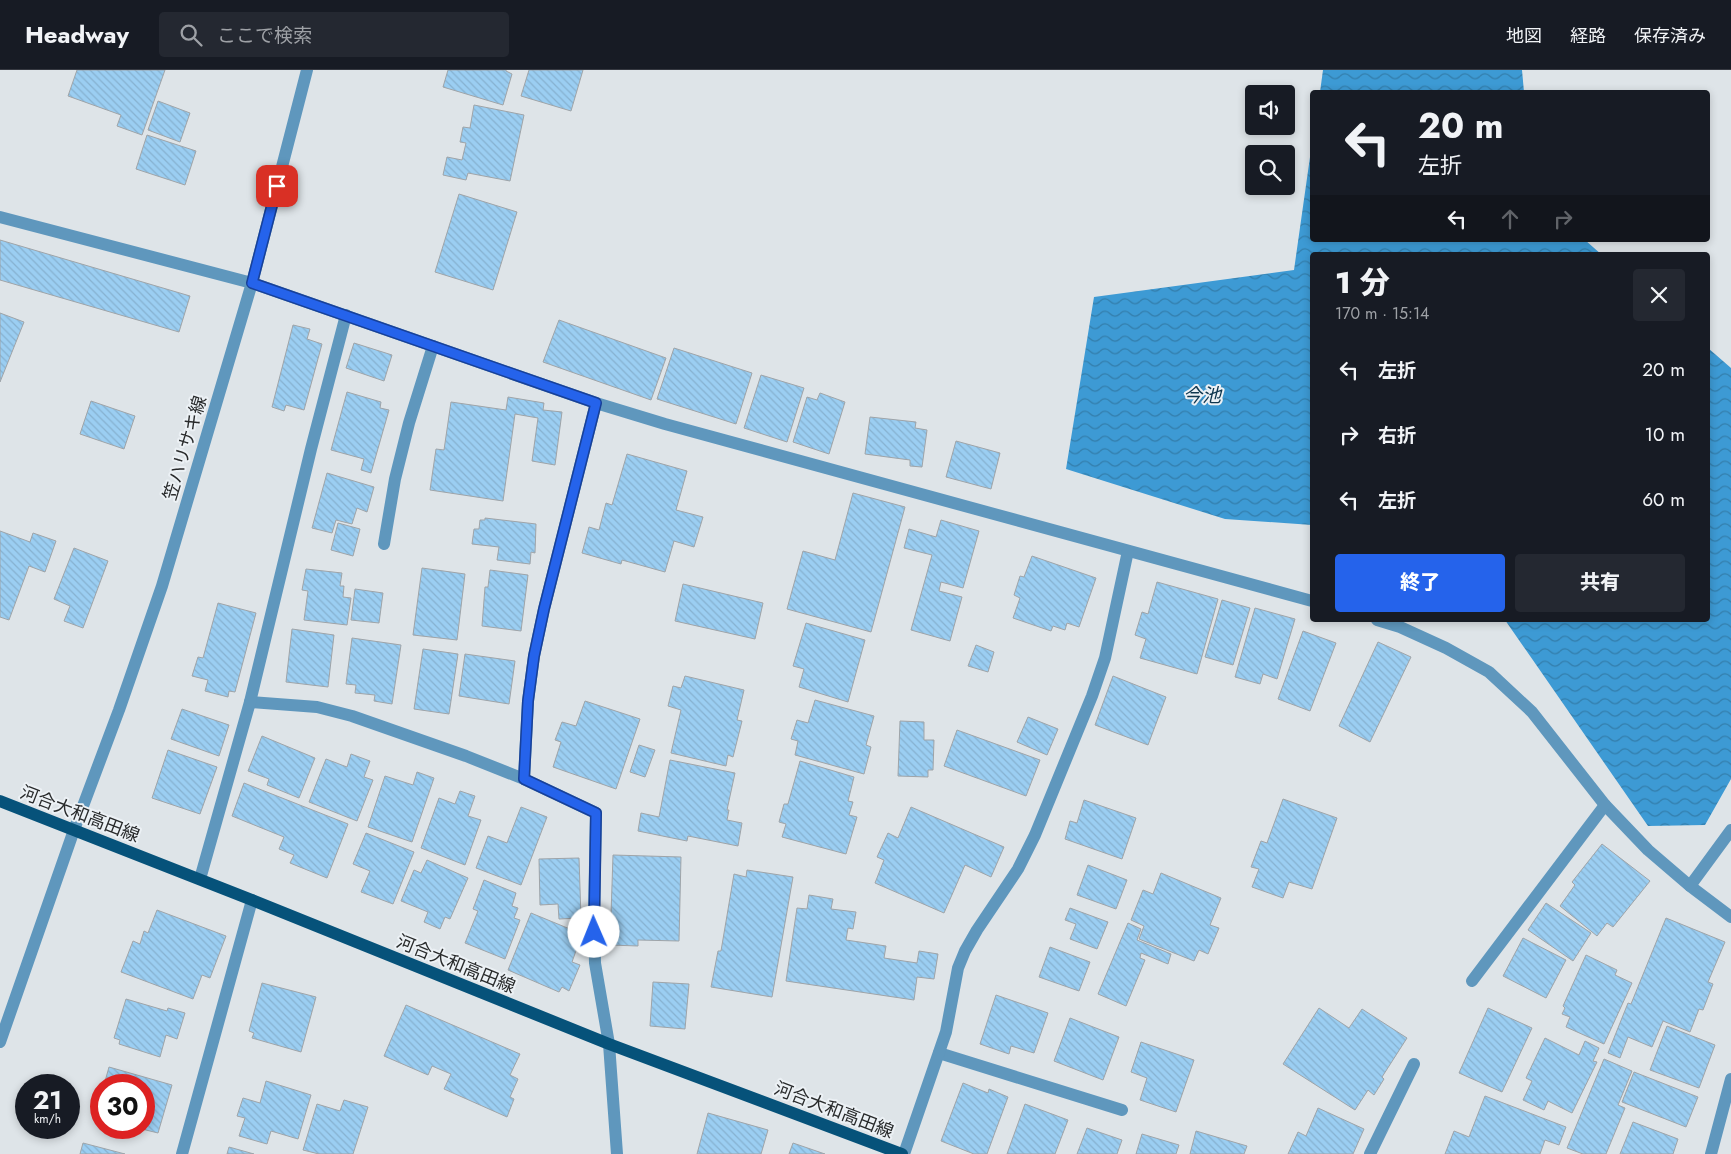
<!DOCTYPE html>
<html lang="ja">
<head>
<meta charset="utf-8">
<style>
  :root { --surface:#171b24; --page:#242831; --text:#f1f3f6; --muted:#9ea1a6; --line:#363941; --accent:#2563eb }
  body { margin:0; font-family:Jost,"Noto Sans JP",sans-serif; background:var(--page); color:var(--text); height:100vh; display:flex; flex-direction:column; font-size:19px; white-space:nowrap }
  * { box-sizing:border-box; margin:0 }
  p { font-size:16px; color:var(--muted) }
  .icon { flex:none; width:28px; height:28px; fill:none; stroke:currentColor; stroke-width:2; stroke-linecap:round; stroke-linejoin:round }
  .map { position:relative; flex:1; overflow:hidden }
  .drawer { position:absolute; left:1310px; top:182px; width:400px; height:370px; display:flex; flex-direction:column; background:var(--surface); border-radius:5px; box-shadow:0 2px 8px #0003 }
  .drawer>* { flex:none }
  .guide { position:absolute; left:1310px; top:20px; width:400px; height:152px; border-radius:5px; box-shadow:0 2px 8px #0003; background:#171b24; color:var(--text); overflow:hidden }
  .buttons { position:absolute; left:1245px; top:15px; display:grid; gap:10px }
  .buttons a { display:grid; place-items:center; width:50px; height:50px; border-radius:5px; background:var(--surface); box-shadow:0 2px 8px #0003; font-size:25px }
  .speed { position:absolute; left:15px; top:1004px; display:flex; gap:10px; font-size:25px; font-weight:700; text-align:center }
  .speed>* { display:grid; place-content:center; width:65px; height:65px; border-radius:50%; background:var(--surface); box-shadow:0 2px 8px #0003; line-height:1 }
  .speed small { font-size:12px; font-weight:400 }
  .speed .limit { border:8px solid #d22; background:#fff; color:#111 }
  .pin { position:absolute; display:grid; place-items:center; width:42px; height:42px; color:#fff; margin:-21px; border-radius:10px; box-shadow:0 2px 8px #0006 }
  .me { position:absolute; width:55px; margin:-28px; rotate:359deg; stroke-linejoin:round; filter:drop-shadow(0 0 4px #0008) }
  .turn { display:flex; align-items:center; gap:18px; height:105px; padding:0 25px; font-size:22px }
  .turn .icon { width:65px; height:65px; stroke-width:2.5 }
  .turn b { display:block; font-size:35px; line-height:42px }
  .lanes { display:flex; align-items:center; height:48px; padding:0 25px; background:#0003; justify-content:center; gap:25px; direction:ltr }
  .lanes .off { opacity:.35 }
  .round { display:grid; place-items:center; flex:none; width:52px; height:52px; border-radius:5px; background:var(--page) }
  .summary { display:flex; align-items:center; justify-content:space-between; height:85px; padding:0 25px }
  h1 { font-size:30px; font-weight:800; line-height:38px }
  .action { display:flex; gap:10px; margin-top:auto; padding:10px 25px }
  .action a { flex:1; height:58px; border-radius:5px; background:var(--accent); color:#fff; font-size:20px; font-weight:800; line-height:58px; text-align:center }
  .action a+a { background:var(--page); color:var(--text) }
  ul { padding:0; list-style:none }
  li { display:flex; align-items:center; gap:15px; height:65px; padding:0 25px }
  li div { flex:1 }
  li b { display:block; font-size:19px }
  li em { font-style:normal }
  header { display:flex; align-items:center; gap:30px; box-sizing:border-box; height:70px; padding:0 25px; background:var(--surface); border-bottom:1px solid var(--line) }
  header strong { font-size:24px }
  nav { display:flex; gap:28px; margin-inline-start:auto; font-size:18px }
  .search { width:350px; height:45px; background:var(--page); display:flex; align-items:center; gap:12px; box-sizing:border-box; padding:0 18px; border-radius:5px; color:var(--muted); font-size:19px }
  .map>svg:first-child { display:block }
  .water { fill:url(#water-waves) }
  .building { fill:url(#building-back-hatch); stroke:#9fa4a8 }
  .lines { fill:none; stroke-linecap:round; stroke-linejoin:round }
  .minor { stroke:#5f97bd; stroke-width:12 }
  .major { stroke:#06527a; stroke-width:12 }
  .route-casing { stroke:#184099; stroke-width:12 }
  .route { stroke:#2563eb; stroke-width:9 }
  .labels { text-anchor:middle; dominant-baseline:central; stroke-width:4; stroke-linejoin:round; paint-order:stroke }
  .street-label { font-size:18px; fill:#282a2b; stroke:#ecf1f5 }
  .water-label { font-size:19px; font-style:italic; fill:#0e364e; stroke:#ecf1f5 }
</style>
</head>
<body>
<header>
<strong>Headway</strong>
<div class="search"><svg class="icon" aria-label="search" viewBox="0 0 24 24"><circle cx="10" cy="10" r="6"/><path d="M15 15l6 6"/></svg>ここで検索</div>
<nav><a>地図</a><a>経路</a><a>保存済み</a></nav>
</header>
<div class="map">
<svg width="1731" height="1084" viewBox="0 0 1731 1084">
  <defs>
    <pattern id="water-waves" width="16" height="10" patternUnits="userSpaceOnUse" patternTransform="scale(1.25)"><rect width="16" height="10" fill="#3d9ad4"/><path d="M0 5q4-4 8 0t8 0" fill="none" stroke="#337eac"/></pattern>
    <pattern id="building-back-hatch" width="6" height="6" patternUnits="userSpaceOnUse" patternTransform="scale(1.25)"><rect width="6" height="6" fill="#9bcef2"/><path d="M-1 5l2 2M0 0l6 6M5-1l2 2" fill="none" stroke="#86b1d0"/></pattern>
  </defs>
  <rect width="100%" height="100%" fill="#dee4e8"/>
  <g class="water">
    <path d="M1323,0H1522L1524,22H1320Z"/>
    <path d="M1312,73V170H1585L1602,185H1312V455L1225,449L1066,399L1094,227L1294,200Z"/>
    <path d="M1708,278L1731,298V709L1705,755L1648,756L1505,550H1708Z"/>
  </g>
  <g class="building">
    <path d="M77,0H165L142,65L117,56L121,45L68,26Z"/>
    <path d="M448,0H506V1L512,4L503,35L443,17Z"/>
    <path d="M529,0H583L571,41L521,26Z"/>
    <path d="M158,31L190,43L180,72L148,60Z"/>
    <path d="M474,35L524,45L510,111L468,103L466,110L443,105L447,87L462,90L466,73L460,72L463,57L470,58Z"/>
    <path d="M147,65L196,81L185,115L136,99Z"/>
    <path d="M459,124L517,142L493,220L435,202Z"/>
    <path d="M0,170L190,226L179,262L0,210Z"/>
    <path d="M0,243L24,252L0,312Z"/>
    <path d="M559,250L666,288L651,330L543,292Z"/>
    <path d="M293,255L310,259L307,269L322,274L304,340L286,335L284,341L272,337Z"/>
    <path d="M354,273L392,285L384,311L346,298Z"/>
    <path d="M674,278L752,303L736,354L657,329Z"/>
    <path d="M761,305L804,318L787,372L744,358Z"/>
    <path d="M347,322L381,332L380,338L389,340L371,403L361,400L364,389L331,380Z"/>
    <path d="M820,323L845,332L829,384L793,372L807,327L817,330Z"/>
    <path d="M508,327L544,333L543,340L562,342L555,395L532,391L538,348L515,344L503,431L430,420L436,379L444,380L451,332L506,340Z"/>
    <path d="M91,331L135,346L124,379L80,364Z"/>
    <path d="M870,347L916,352L915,358L927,360L922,397L910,396V390L865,384Z"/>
    <path d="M956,371L1000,383L991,419L946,407Z"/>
    <path d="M627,384L687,401L676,440L703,447L694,477L674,471L665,502L622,490L621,494L582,483L589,457L599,460L606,433L612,435Z"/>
    <path d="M327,403L374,417L367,442L357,438L352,454L336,450L332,463L312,458Z"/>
    <path d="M853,423L905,437L871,562L787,539L803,481L835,490Z"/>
    <path d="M485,448L536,454L535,483L531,482L530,494L497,490L499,477L472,474L474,459H479L480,450H485Z"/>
    <path d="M941,450L979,461L963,518L941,512L939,521L962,527L950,571L911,560L932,485L904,478L909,459L936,467Z"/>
    <path d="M338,453L360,459L353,486L331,480Z"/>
    <path d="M0,461L30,472L33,463L56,471L45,502L29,496L9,550L0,547Z"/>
    <path d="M74,478L108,491L83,558L64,551L70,536L54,529Z"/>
    <path d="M1032,486L1096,508L1079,557L1067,553L1065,560L1053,556L1051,561L1013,548L1020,528L1014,525L1020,506L1024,507Z"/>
    <path d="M422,498L465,504L457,570L413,565Z"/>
    <path d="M306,499L342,503L340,516H344L343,527L351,528L347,555L304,550L308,521L302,520Z"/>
    <path d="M490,500L528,505L521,561L482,556L485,517H488Z"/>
    <path d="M1157,512L1218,529L1197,604L1140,588L1146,569L1135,565L1142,542L1148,544Z"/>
    <path d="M683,514L763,533L755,569L675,551Z"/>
    <path d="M355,519L383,523L379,553L351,550Z"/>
    <path d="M1222,530L1250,538L1233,595L1205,587Z"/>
    <path d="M218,533L256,543L235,622L229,621L228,627L205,621L208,610L192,606L198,587L203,588Z"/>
    <path d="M1255,538L1295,549L1277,609L1263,604L1260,614L1235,607Z"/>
    <path d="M806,553L865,570L848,632L799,617L804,599L793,596Z"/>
    <path d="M292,559L334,565L328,617L286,612Z"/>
    <path d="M1303,561L1336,573L1310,641L1278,629Z"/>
    <path d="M352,568L401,575L392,634L374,631L375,625L355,623L356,615L346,614Z"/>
    <path d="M1378,572L1411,587L1370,672L1339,656Z"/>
    <path d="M976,575L994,582L988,602L968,596Z"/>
    <path d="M423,579L458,584L449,644L414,639Z"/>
    <path d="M465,584L515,591L509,634L459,626Z"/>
    <path d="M685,606L744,620L737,650L742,651L733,687L728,685L726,696L671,683L681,640L668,636L673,616L681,618Z"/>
    <path d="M1113,606L1166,627L1148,675L1095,655Z"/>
    <path d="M815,630L874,646L866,675L871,677L864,704L795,685L798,671L791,669L797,650L808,653Z"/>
    <path d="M585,631L640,649L616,719L553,697L561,672L555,670L562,652L576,656Z"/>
    <path d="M182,639L229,655L219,686L171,669Z"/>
    <path d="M1028,647L1058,659L1047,685L1017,672Z"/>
    <path d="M900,651L924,652V670H934L933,700H928V707L898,706Z"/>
    <path d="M957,660L1040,690L1026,726L944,696Z"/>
    <path d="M262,666L315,688L299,728L267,715L269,709L248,701Z"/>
    <path d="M639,675L655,680L645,707L630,702Z"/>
    <path d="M168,680L217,697L200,744L152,728Z"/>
    <path d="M351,684L370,691L364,707L373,710L357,751L309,732L326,689L347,697Z"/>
    <path d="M670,690L735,703L727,740H729L727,750L742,753L738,776L688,766L687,771L638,761L641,743L659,747Z"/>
    <path d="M800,691L854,707L848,731L853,732L849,745L857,747L846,784L782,767L786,754L779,752L784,734H788Z"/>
    <path d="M417,702L434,708L412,772L368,757L385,706L413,715Z"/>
    <path d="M244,713L348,754L327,808L290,793L294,785L279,779L284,767L232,746Z"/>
    <path d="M460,721L475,726L468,746L481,750L465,795L421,778L439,728L455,734Z"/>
    <path d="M1283,729L1337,748L1312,819L1289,812L1283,828L1252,817L1259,799L1251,797L1261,771L1267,773Z"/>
    <path d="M1084,730L1136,748L1122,789L1065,769L1070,751L1077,753Z"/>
    <path d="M521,737L547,747L521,815L476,798L488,766L507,773Z"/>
    <path d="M911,737L1004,777L991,807L965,795L944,843L875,813L884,790L877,787L888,763L898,768Z"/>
    <path d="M366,763L414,782L393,834L361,822L370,801L353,794Z"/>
    <path d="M1602,774L1650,811L1613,857L1607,853L1597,866L1560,836L1575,815L1572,812Z"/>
    <path d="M613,785L681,787L679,871L638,870V876L610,875Z"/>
    <path d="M579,788L581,848L559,849L558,834L540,835L539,789Z"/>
    <path d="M427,790L468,808L450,849L445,847L440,859L424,852L428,842L401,831L414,800L421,803Z"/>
    <path d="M1088,795L1127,810L1116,839L1077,825Z"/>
    <path d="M747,800L793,807L772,927L711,917L718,881H721L734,804L746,807Z"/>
    <path d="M1161,803L1221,828L1210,855L1219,858L1208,884L1199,880L1194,891L1139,869L1144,856L1131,850L1143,820L1153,824Z"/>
    <path d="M484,810L516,823L512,836L518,838L514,848L520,850L505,889L465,873L478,841L473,839Z"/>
    <path d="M809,825L833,829L831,839L856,842L853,859L848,858L846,870L886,876L884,888L917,893L919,881L938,884L934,909L917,907L914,930L786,911L797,838L807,839Z"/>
    <path d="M1546,833L1591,863L1573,891L1528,860Z"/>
    <path d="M1070,838L1108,852L1097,879L1070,869L1076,854L1065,850Z"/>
    <path d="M157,840L226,866L210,908L202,905L193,929L121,902L133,871L140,874L144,861L148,863Z"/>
    <path d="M531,843L582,864L572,892L580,895L569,921L562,917L559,922L508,900Z"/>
    <path d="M1666,848L1725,872L1708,912L1713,914L1703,940L1699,939L1690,962L1663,951L1652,977L1628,967L1620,988L1608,983L1628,933L1631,934Z"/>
    <path d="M1128,853L1141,859L1137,870L1171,884L1168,894L1141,883L1140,888L1145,890L1126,936L1098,924Z"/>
    <path d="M1523,868L1566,890L1546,928L1503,906Z"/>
    <path d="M1050,877L1090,892L1079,921L1039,907Z"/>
    <path d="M1586,885L1617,900L1615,905L1632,913L1604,974L1566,957L1570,947L1562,944L1565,938L1563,936Z"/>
    <path d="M653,912L689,914L685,959L650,956Z"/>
    <path d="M262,913L316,927L301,982L252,968L254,963L249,961Z"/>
    <path d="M996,925L1048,943L1034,983L1011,976L1009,984L980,974Z"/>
    <path d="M126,929L167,941L168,938L185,943L177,969L166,965L160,987L119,974L120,970L114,968Z"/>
    <path d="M406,935L520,984L510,1005L518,1009L510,1027L514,1029L507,1047L444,1019L451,1004L432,996L428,1005L384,986Z"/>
    <path d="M1319,938L1349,958L1362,939L1407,968L1382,1007L1384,1009L1374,1025L1368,1020L1355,1040L1283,994Z"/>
    <path d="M1488,938L1532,958L1502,1022L1459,1003Z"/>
    <path d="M1070,948L1119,967L1103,1010L1054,991Z"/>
    <path d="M1667,956L1715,975L1699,1018L1650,1000Z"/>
    <path d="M1545,968L1579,985L1585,971L1599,978L1593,991L1597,992L1572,1043L1548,1031L1544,1040L1523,1030L1532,1011L1526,1008Z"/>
    <path d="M1141,972L1194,990L1176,1042L1140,1030L1147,1008L1131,1002Z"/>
    <path d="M1604,989L1632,1001L1618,1035L1625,1038L1606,1084H1583L1567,1078Z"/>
    <path d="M109,997L172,1015L158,1063L138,1058H144V1015H104Z"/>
    <path d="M1634,1002L1698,1027L1686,1057L1622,1032Z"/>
    <path d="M266,1011L311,1025L298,1069L271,1061L267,1074L239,1066L245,1048L237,1046L243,1028L260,1033Z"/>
    <path d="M963,1013L988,1023L989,1019L1008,1027L987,1084H974L941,1071Z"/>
    <path d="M101,1025V1047L96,1045Z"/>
    <path d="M1485,1026L1566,1057L1559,1075L1545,1070L1540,1084H1445L1454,1061L1469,1067Z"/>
    <path d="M344,1030L368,1037L353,1084H319L303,1080L317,1034L340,1041Z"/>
    <path d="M1025,1034L1068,1050L1055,1084H1007Z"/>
    <path d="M1318,1038L1364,1059L1353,1084H1288L1298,1062L1306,1066Z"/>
    <path d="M708,1043L768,1060L761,1084H697Z"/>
    <path d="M1633,1052L1678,1069L1673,1084H1620Z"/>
    <path d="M1087,1058L1122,1070L1117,1084H1077Z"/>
    <path d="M1196,1061L1247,1076L1244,1084H1190Z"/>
    <path d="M1142,1064L1179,1075L1176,1084H1136Z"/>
    <path d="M83,1073L125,1084H80Z"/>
    <path d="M793,1073L825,1084H789Z"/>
    <path d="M229,1077L254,1084H227Z"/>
  </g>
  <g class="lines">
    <g class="minor">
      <path d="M0,147L252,213L596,333L665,354L1312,531"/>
      <path d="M384,474L395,409L409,353L433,276"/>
      <path d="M1377,550L1400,557L1446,578L1489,602L1532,642L1605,735L1648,780L1690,816L1731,847"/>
      <path d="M250,632L317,637L352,646L466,686L524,709L596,743L594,847L595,893L609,974L617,1084"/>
      <path d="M524,709L528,631L534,586L544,539L596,333"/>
      <path d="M200,809L250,632L311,379L346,245"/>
      <path d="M1690,816L1731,760"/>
      <path d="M1472,911L1605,735"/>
      <path d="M0,972L74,760L119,640L162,516L252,213L307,0"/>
      <path d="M939,983L1122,1040"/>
      <path d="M182,1084L252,830"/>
      <path d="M904,1084L946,962L958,898L965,881L977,860L1018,799L1035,765L1092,626L1105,588L1128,481"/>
      <path d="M1370,1084L1414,994"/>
      <path d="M1711,1084L1731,1009"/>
    </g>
    <path class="major" d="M0,731L252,830L609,974L902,1084"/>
  </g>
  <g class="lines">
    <defs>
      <path id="route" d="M277,116L252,213L596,333L544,539L534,586L528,631L524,709L596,743L594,862"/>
    </defs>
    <use href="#route" class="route-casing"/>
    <use href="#route" class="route"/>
  </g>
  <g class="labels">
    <g class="street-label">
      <text transform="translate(185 378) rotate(-73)">笠ハリサキ線</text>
      <text transform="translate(80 744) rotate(21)">河合大和高田線</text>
      <text transform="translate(456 894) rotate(22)">河合大和高田線</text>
      <text transform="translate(834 1040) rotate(21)">河合大和高田線</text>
    </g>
    <g class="water-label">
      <text x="1202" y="325">今池</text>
    </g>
  </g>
</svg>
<div class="buttons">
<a><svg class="icon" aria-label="sound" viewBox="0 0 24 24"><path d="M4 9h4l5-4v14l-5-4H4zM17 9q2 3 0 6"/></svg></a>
<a><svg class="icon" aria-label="search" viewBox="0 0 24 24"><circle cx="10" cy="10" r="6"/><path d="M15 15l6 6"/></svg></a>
</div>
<div class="speed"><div>21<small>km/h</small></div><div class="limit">30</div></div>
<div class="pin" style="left:277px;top:116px;background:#d93025"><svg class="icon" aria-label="arrive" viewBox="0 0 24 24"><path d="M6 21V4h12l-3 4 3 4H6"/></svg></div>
<svg class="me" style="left:594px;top:862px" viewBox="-20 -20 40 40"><circle r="19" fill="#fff"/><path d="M0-13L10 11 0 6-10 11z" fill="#2563eb"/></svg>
<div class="guide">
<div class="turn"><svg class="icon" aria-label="left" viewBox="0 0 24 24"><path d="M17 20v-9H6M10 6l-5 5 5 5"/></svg><div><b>20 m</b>左折</div></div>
<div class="lanes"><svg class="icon" aria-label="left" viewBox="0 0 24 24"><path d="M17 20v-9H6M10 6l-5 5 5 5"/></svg><svg class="icon off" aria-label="ahead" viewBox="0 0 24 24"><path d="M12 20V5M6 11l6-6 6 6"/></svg><svg class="icon off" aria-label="right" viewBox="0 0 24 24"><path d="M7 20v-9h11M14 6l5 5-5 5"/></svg></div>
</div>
<section class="drawer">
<div class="summary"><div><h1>1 分</h1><p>170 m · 15:14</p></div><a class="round"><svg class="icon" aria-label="close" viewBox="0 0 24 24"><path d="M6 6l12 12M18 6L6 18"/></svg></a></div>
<ul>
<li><svg class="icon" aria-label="left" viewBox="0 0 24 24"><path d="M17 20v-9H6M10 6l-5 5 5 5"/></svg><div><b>左折</b></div><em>20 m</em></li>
<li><svg class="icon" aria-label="right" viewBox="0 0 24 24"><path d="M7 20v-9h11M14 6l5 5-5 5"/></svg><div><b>右折</b></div><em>10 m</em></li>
<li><svg class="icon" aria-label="left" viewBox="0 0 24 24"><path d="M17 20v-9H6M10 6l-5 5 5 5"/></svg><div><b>左折</b></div><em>60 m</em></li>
</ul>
<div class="action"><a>終了</a><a>共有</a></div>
</section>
</div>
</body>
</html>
